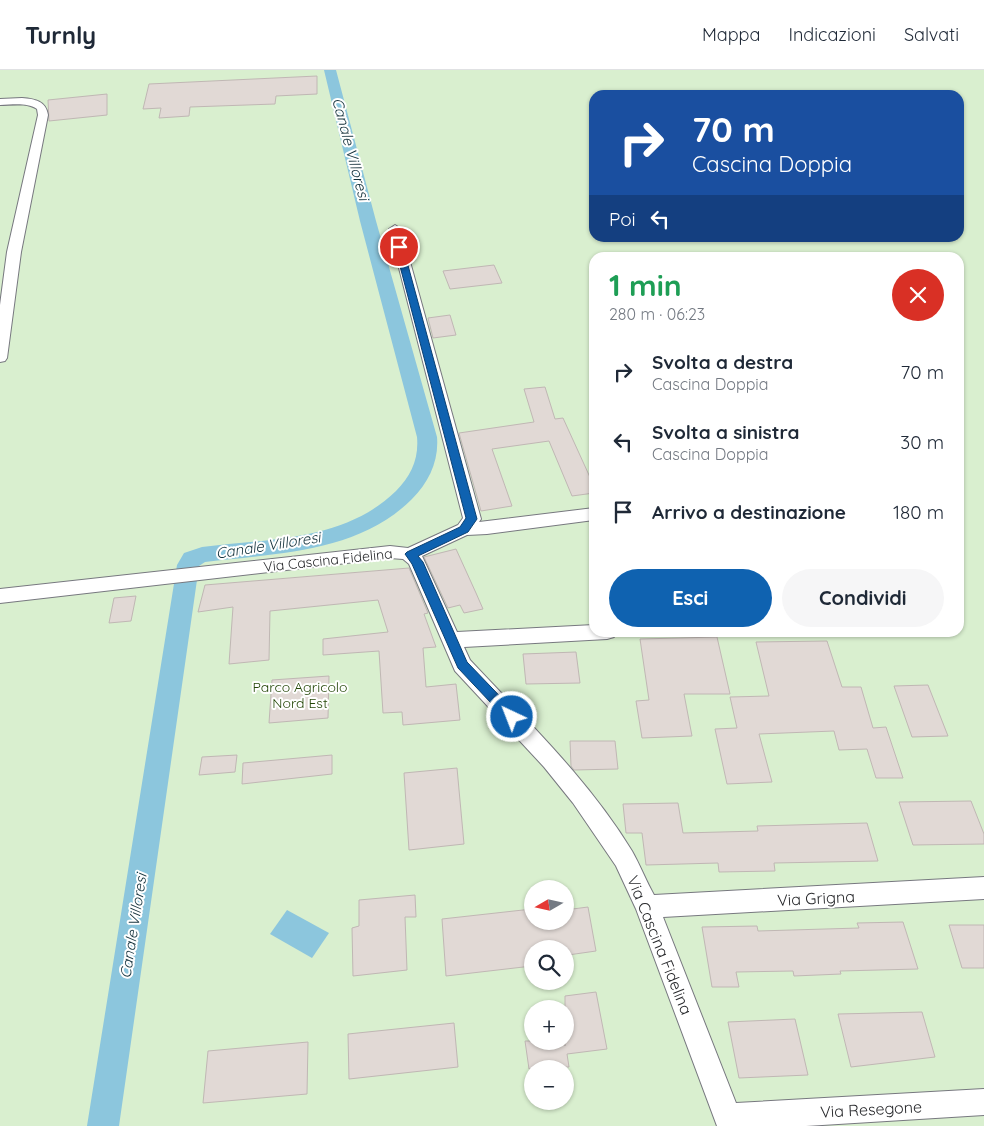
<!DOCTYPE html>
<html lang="it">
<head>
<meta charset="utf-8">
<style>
  :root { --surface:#fff; --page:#f6f6f7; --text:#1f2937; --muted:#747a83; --line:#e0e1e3; --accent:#0f62b0 }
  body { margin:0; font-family:Quicksand,sans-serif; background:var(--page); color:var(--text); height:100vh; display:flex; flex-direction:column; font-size:19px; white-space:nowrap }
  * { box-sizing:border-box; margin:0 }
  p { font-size:16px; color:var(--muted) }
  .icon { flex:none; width:28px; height:28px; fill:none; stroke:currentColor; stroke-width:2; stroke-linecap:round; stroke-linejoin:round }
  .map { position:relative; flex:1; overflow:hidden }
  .sheet { position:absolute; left:589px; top:182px; width:375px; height:385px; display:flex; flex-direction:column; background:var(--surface); border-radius:15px; box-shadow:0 1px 4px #0004 }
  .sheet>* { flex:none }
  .top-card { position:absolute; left:589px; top:20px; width:375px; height:152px; border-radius:15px; box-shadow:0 1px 4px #0004; background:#1a4fa0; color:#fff; overflow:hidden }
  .needle { width:32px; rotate:261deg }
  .fabs { position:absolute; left:524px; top:810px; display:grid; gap:10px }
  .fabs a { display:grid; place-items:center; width:50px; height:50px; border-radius:50%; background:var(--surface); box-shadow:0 1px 4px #0004; font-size:25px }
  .pin { position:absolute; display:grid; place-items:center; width:42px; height:42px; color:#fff; margin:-21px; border:2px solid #fff; border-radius:50%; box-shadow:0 1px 5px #0007 }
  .me { position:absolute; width:55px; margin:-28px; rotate:317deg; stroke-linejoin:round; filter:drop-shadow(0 0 4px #0008) }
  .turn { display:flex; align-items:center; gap:18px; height:105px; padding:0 20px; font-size:22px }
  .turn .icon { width:65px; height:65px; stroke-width:2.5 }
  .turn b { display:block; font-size:35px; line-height:42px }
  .then { display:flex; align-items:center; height:48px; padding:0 20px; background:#0003; gap:10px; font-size:19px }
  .round { display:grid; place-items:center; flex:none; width:52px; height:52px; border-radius:26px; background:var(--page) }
  .summary { display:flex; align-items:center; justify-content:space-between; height:85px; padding:0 20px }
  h1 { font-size:30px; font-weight:700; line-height:38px; color:#1e9e55 }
  .cta { display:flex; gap:10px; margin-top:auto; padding:10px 20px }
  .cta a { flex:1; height:58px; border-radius:30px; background:var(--accent); color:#fff; font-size:20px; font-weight:700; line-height:58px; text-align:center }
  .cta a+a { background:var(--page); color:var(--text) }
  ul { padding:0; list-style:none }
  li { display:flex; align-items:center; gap:15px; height:70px; padding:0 20px }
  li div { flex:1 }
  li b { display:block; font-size:19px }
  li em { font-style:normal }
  header { display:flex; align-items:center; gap:30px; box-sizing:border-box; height:70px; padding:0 25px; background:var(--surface); border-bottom:1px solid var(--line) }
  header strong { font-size:24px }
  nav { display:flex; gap:28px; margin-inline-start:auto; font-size:18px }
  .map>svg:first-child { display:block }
  .green { fill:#d9efcf; fill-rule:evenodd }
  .water { fill:#8cc6dd }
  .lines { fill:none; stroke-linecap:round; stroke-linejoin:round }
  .canal { fill:#8cc6dd; fill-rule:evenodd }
  .building { fill:#e1d9d5; stroke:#c0b7b4 }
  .minor-casing { stroke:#77787f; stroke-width:2 }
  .minor { fill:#fff; fill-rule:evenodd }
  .route { fill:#0f62b0; stroke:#0a4072 }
  .labels { text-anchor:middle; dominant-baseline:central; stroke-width:4; stroke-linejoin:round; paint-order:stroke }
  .street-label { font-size:14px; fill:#27282b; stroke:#fff }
  .park-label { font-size:14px; fill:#244708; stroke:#fff }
  .water-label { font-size:15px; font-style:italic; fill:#14313b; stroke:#fff }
  .near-street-label { font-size:16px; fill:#27282b; stroke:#fff }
</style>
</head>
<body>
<header>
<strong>Turnly</strong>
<nav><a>Mappa</a><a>Indicazioni</a><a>Salvati</a></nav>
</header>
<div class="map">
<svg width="984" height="1056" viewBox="0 0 984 1056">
  <rect width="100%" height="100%" fill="#f6f7ff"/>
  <path class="green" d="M0,0H984V1056H0ZM594,25H959V168H594ZM594,188H959V562H594ZM532,819H565V851H532ZM532,879H565V911H532ZM532,939H565V971H532ZM532,999H565V1031H532Z"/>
  <path class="water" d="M287,840L329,863L312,888L270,864Z"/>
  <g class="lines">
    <path class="canal" d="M324,0H336L376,151L437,367C439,391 429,412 412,429C358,483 277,483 205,492L199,496L119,1056H87L177,495L184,483L202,477C268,469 345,471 396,421C411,406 419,389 417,367L360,151Z"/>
  </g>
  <g class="building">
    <path d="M317,6V24L276,26L275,34L190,37L189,46L159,48L161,38L143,39L149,14Z"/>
    <path d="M107,24V45L49,51L48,30Z"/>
    <path d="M494,195L502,213L450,219L443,201Z"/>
    <path d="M450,245L456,265L433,268L428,248Z"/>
    <path d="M545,317L555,349L563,348L594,416V423L572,426L549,371L492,379L512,436L481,441L459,363L534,352L524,319Z"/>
    <path d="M456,479L476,523L483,539L464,543L460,535L448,538L424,487Z"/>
    <path d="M409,498L428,543L424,544L436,577L423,578L426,617L456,614L460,650L403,655L402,642L383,643L379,581L323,585V569L388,562L378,530L270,541L269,590L229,594L233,537L198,542L205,515Z"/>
    <path d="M136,526L131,551L109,553L114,528Z"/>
    <path d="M717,567L730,624H684L692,666L642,668L636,631L649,630L640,569Z"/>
    <path d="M827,571L842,617H861L873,658L886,657L903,708H876L867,679L839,680L834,661L759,664L772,712L727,714L715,659L737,658L730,627L769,626L756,572Z"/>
    <path d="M576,582L580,613L526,614L523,584Z"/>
    <path d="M329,606L328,648L269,653L272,610Z"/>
    <path d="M928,615L948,666L912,667L894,616Z"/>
    <path d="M570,671H615L618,699L574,700L571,696Z"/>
    <path d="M237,685L235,702L199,705L202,687Z"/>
    <path d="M332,685V704L242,714L243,693Z"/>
    <path d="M457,698L464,774L409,780L404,703Z"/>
    <path d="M971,731L984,764V774L913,775L899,732Z"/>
    <path d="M678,733L683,763L758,761L757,756L867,753L878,791L774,793L775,801L719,802L718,793L646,795L642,763H626L623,734Z"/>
    <path d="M415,825L416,847H405L407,900L353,906L352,858L359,856V830Z"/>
    <path d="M588,837L596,881L568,885L567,879H532V896L446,906L442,849L532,839V851H565V840Z"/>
    <path d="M903,852L918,899L840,901L841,904L794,906L793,901L736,902L739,917H712L702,857L757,856L758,861L859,858L857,853Z"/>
    <path d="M949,855H984V898H962Z"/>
    <path d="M596,922L607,979L567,984L569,997L529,999L525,971H564L565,976V926Z"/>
    <path d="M922,942L935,987L851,997L838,944Z"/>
    <path d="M795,949L808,1005L739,1008L728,952Z"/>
    <path d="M454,953L458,997L349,1009L348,964Z"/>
    <path d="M308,972L307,1024L203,1033L208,981Z"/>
  </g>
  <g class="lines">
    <defs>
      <g id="minor">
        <path d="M22,28C35,29 46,31 48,45L21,182L7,288L5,291L0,292V235L7,182L38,45L37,39C26,32 12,35 0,35V29Z"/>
        <path d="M395,155L401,159L481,449L479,452L594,438V450L487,464L467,465L422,486L457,562L594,555V562H616L614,567L607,569L464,577L470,590C527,651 588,709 632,781C640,795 646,811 654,825L984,807V829L663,847L736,1033L984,1019V1045L806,1056H717L636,839L616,796L573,733L544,697L455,601L409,494L403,489L390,488L0,533V519L390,476L408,478L458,455L463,448L389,159Z"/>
      </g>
    </defs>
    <use href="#minor" class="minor-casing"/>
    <use href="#minor" class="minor"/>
  </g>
  <path class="route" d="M397,175L403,177L477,449L468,462L418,486L423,492L467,592L516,643L518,647L516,651L512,652L508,651L458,598L412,494L405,484L407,482L460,457L466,448L395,177Z"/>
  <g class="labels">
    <g class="street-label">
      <text transform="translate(328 490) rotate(-6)">Via Cascina Fidelina</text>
    </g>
    <g class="park-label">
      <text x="300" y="617">Parco Agricolo<tspan x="300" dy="16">Nord Est</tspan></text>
    </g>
    <g class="water-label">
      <text transform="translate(351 79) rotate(75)">Canale Villoresi</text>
      <text transform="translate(268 475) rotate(-9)">Canale Villoresi</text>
      <text transform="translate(133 856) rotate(-81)">Canale Villoresi</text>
    </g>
    <g class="near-street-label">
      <text transform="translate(816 828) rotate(-3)">Via Grigna</text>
      <text transform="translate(660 875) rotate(68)">Via Cascina Fidelina</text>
      <text transform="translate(871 1039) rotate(-3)">Via Resegone</text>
    </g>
  </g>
</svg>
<div class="fabs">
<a><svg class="needle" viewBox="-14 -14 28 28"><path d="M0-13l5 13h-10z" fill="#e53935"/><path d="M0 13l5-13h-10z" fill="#747a83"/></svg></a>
<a><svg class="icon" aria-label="search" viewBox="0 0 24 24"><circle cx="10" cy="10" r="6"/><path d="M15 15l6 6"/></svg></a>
<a>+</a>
<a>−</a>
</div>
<div class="pin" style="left:399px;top:177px;background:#d93025"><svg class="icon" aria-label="arrive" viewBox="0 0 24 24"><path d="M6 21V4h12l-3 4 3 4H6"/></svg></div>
<svg class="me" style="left:512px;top:647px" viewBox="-20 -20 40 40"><circle r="17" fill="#0f62b0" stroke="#fff" stroke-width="3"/><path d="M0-11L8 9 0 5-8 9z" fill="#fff"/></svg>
<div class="top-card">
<div class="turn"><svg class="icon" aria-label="right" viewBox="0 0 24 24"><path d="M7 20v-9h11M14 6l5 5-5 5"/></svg><div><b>70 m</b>Cascina Doppia</div></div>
<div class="then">Poi<svg class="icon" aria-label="left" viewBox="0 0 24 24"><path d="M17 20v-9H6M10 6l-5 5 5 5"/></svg></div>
</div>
<section class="sheet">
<div class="summary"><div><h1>1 min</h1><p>280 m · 06:23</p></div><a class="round" style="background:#d93025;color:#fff"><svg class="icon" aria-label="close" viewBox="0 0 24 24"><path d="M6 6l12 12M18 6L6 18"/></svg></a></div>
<ul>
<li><svg class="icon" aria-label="right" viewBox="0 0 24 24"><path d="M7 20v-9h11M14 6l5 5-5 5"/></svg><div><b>Svolta a destra</b><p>Cascina Doppia</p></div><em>70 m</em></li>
<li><svg class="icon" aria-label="left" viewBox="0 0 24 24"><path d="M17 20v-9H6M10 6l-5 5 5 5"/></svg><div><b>Svolta a sinistra</b><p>Cascina Doppia</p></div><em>30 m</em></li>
<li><svg class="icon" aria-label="arrive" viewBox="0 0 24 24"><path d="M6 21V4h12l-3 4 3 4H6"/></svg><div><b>Arrivo a destinazione</b></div><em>180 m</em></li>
</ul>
<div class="cta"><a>Esci</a><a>Condividi</a></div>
</section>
</div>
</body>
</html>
